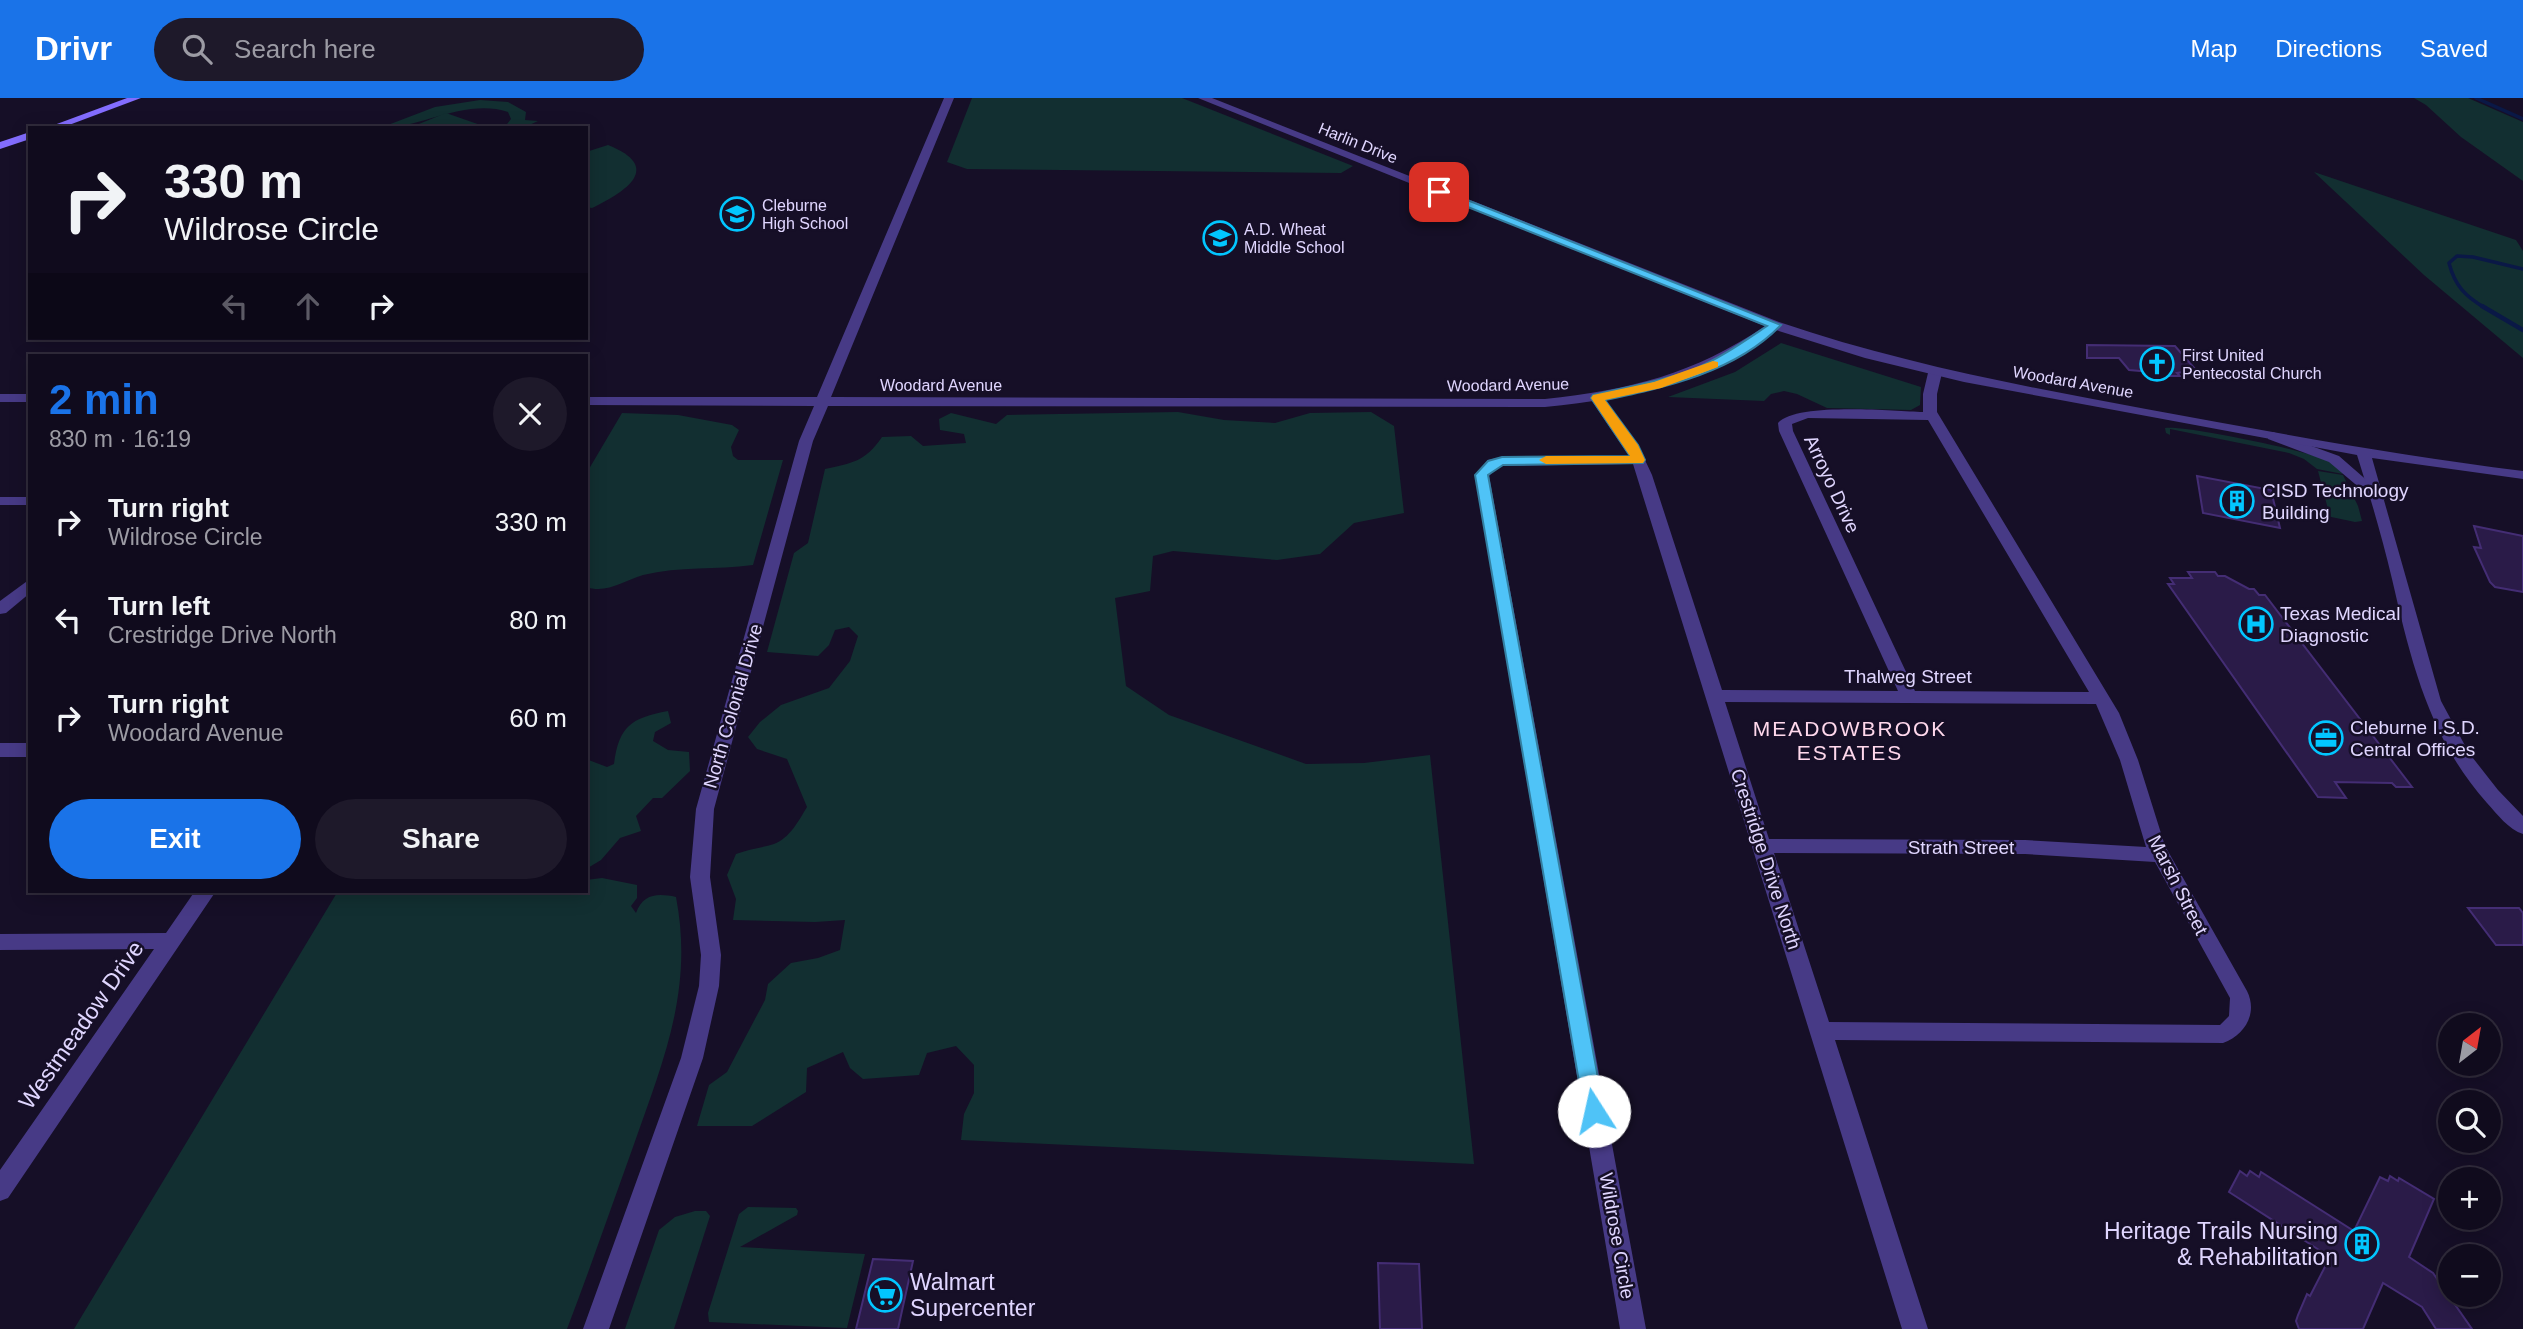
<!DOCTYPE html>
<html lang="en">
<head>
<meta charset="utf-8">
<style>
  :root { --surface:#100b1d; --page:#1e192a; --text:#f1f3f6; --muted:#9c9ba4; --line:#302b3b; --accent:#1a73e8 }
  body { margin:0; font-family:Helvetica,sans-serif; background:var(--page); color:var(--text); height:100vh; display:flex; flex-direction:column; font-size:26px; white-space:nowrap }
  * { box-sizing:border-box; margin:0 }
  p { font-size:23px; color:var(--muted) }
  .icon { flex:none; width:38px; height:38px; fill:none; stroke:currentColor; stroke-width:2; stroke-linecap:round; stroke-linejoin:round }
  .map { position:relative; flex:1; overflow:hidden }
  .side { position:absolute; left:28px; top:256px; width:560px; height:539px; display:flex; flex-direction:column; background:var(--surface); border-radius:0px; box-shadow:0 4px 18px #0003,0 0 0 2px var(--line) }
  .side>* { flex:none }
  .banner { position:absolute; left:28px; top:28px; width:560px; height:214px; border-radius:0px; box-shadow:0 4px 18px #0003,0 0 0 2px var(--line); background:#100b1d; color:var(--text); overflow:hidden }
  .needle { width:46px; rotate:31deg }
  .fabs { position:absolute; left:2438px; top:915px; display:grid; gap:14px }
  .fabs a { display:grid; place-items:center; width:63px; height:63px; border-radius:50%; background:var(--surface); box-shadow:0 4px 18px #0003,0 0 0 2px var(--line); font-size:35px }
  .pin { position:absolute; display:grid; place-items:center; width:60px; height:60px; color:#fff; margin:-30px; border-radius:14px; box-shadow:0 4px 10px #0006 }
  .me { position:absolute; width:77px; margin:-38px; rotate:350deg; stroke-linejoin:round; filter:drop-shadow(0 0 5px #0008) }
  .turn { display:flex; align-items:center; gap:24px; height:147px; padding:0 21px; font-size:32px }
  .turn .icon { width:91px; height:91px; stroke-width:2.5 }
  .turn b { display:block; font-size:49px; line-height:60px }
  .lanes { display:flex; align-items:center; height:66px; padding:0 21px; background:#0003; justify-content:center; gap:35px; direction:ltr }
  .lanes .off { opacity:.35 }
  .round { display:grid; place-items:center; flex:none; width:74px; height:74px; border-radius:37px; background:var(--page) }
  .head { display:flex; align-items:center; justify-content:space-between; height:119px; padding:0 21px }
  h1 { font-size:42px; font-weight:700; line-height:52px; color:var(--accent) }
  .primary-button { display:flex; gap:14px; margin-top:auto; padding:14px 21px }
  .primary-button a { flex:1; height:80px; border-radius:42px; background:var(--accent); color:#fff; font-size:28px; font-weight:700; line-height:80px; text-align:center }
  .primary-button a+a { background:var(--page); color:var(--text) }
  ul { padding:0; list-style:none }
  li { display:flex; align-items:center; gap:21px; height:98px; padding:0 21px }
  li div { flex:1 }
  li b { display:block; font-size:26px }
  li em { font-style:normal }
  header { display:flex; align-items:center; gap:42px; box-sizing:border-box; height:98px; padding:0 35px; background:var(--accent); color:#fff }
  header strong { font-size:33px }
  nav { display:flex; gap:38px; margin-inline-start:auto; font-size:24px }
  .search { width:490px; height:63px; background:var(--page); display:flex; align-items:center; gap:18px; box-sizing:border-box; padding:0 24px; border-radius:38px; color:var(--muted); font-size:26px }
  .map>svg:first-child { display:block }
  .green { fill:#122f31 }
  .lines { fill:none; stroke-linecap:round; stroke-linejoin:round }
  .stream-far1 { stroke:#0a1846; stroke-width:3.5 }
  .stream { stroke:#0a1846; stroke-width:4.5 }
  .building { fill:#2a1b48; stroke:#442d74; stroke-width:2 }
  .minor { fill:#473a86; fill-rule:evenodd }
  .tertiary { fill:#473a86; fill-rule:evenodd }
  .secondary { fill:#836dff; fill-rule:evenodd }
  .route { fill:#4fc3f7; stroke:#337fa1; stroke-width:2 }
  .slow { fill:#f59e0b }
  .labels { text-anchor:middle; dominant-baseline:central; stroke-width:5; stroke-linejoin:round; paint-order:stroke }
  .far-street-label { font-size:16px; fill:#e0d6ff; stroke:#160f27 }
  .far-poi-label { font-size:16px; fill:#e0d6ff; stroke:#160f27; text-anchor:start }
  .street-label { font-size:19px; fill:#e0d6ff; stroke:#160f27 }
  .poi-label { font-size:19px; fill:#e0d6ff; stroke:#160f27; text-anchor:start }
  .neighbourhood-label { font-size:21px; letter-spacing:2px; fill:#ffd8ec; stroke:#160f27 }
  .near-street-label { font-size:23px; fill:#e0d6ff; stroke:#160f27 }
  .near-poi-label { font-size:23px; fill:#e0d6ff; stroke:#160f27; text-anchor:end }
</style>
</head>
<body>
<header>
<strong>Drivr</strong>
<div class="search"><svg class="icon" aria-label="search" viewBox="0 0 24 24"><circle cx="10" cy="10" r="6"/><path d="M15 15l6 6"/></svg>Search here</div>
<nav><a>Map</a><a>Directions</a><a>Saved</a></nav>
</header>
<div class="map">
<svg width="2523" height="1231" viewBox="0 0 2523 1231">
  <rect width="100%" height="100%" fill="#160f27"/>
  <g class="green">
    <path d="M972,0H1182L1353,68L1341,75L967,71L947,64Z"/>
    <path d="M2414,0H2468L2523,24V83L2461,39L2426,7Z"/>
    <path d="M480,2L508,4L526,14L525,22L538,23L523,30H504L511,21L508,14C466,0 422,30 380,30L435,9Z"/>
    <path d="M446,15L489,30H409Z"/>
    <path d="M608,47C663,69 627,93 592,110L586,109V54Z"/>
    <path d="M2314,74L2516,142L2523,153V260L2424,177Z"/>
    <path d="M1781,245L1921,289L1920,307L1911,312L1827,310L1797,296L1784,293L1771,296L1764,303L1668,299L1735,274Z"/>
    <path d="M1178,314L1224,322L1275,325L1310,315L1371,314L1394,328L1404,415L1354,425L1320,456L1277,462L1173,453L1153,458L1150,493L1115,500L1126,588L1169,617L1306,666L1364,665L1430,657L1474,1066L961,1042L964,1016L974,995V967L956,948L927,955L919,977L863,981L850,970L843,954L807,970L806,994L752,1028H697L709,987L727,974L765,902L768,886L791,865L818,860L840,852L845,822L815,824L733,822L736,801L727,777L736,756C749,751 761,750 774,746C790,740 799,722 807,709L787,661L757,651L748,639L760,624L781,607L829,590L850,563L858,538L849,529L835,532L829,547L818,558L767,554L794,455L808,445L825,371C852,365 865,364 882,339L911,338L923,348L966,345L964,336L940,332L939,321L951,315L996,326L1007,317Z"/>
    <path d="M622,315L678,317L732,327L739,332L731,349L733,358L738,362H783L753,467C716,472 680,468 643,477C623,483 607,496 586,489V376Z"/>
    <path d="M2165,330C2185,327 2315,354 2331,364C2337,367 2340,371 2343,376L2317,371L2304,361L2289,355L2170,331V337L2166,335Z"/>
    <path d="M2318,373L2343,377L2358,408L2362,423L2355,424L2317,416L2316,413L2329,415Z"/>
    <path d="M668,613L671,625L655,634L653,643L668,652L689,654L690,673L662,700H653L636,718L641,733L620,740L601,762L586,771V661L607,669L614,666C619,628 631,620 668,613Z"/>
    <path d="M602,780L637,787V800L631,808L636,815C643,796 657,795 676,799C694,892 663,963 633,1049C611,1110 590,1171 567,1231H74L338,793H586V782Z"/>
    <path d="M748,1109L796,1110L798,1113L797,1117L740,1149L865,1156L847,1230L709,1224L708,1215L739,1116Z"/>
    <path d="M695,1113H706L710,1118L674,1231H625L659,1132L675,1119Z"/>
  </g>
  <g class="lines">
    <g class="stream-far1">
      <path d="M2476,0L2523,21"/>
      <path d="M2485,210C2465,198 2455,188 2449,165L2457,158L2473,159L2523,171"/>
    </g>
    <path class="stream" d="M2482,208L2523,232"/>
  </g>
  <g class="building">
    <path d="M2087,247L2175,248L2196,272L2177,275L2180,278H2155L2152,274L2129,272L2119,260H2087Z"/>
    <path d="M2197,378L2271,392L2280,430L2203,415Z"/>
    <path d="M2474,428L2523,438V494L2495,489L2490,484L2474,449L2481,450Z"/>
    <path d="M2188,474H2215L2218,478H2225L2249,491H2254L2259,497H2265L2412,689H2396L2392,685L2335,684L2346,700L2318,699L2168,486H2174L2170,480H2192Z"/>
    <path d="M2468,810H2519L2523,815V847H2496Z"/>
    <path d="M2240,1073L2247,1078L2250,1073L2259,1079L2261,1074L2354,1133L2380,1079L2388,1083L2390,1078L2398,1083L2399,1080L2434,1101L2409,1159L2433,1175L2472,1231H2436L2422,1209L2383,1185L2363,1231H2299L2296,1223L2298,1217L2307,1196L2310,1198L2330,1159L2229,1094Z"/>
    <path d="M873,1161L913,1163L898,1231H856Z"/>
    <path d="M1378,1165L1419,1166L1422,1231H1380Z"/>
  </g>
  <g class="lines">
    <g class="minor">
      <path d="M1935,271L1942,275L1937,296V314L2119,615L2138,662L2165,748L2247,893C2258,915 2245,937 2223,945L1835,942L1928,1231H1902L1633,366L1498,368L1489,378L1646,1231H1620L1475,377L1488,362L1502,359L1629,358L1590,300L1592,297H1602L1638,347L1652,377L1722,592L1898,593L1779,333L1778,325C1796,304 1893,313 1923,314V296L1928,275ZM1808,320L1928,322L2089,594L1915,593L1793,333L1792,326ZM1725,604L2096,606L2120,662L2146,749L2025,742L1769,741ZM1774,755L2025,756L2155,764L2230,900L2229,918L2220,927L1829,924Z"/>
      <path d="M2273,334L2339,358L2386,399L2384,402H2374L2329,364L2268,341V335Z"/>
      <rect x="0" y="399" width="30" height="8"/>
      <path d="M30,481V495L6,515L0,516V503Z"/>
      <rect x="0" y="645" width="30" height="14"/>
      <path d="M195,793H216L8,1100L0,1103V1072L154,851L0,852V836L166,835Z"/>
    </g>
    <g class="tertiary">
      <path d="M944,0H954L831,299L1545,301C1630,292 1694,276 1765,228L1198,0H1212L1779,224C1899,265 2022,288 2146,311C2271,334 2396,357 2523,373V381L2372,360L2441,603L2469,655L2498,692L2523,718V736C2509,732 2497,716 2487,705C2429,640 2411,563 2392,481C2382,439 2370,398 2357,357L1964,284L1865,260L1776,232C1699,284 1636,300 1545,309L828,308L813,343L714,711L710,779L721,857L719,888L703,960L609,1231H583L681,960L699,888L701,857L690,779L696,711L799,343L814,308L586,307V299H817Z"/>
      <rect x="0" y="296" width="30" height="8"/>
    </g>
    <g class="secondary">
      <path d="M127,0H141L61,30H46Z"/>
      <path d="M30,34V41L0,51V44Z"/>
    </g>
  </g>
  <path class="route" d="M1435,92H1442L1781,227C1736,274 1666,289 1605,302L1638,347L1645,362L1643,365L1503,367L1488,377L1604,1013L1601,1019L1594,1022L1587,1019L1584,1013L1475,377L1488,363L1502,359L1630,358L1591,300L1593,297C1626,289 1660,284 1692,272C1719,261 1743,244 1767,228L1435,96Z"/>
  <path class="slow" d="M1713,263L1718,264V269L1661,290L1605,302L1638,347L1645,362L1643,365L1546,366L1539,362L1546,358H1630L1591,300L1593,297L1654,284Z"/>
  <defs>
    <symbol id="school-ring" viewBox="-11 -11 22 22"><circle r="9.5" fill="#160f27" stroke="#02c6ff" stroke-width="1.5"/><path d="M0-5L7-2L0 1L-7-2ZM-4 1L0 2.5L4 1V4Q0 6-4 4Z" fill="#02c6ff"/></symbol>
    <symbol id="church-ring" viewBox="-11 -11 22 22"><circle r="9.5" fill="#160f27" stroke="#02c6ff" stroke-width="1.5"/><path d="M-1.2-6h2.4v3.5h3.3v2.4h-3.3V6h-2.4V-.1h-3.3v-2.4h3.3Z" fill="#02c6ff"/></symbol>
    <symbol id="building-ring" viewBox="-11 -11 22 22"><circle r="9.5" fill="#160f27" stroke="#02c6ff" stroke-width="1.5"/><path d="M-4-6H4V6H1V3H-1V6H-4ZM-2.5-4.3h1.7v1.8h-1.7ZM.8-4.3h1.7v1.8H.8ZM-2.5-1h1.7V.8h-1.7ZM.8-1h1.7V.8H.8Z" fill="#02c6ff"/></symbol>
    <symbol id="hospital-ring" viewBox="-11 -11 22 22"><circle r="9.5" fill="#160f27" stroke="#02c6ff" stroke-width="1.5"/><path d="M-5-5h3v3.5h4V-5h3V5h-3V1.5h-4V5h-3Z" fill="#02c6ff"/></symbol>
    <symbol id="office-ring" viewBox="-11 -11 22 22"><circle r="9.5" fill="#160f27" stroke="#02c6ff" stroke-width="1.5"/><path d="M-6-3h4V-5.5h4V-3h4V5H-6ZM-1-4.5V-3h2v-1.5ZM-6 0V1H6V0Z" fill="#02c6ff"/></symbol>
    <symbol id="supermarket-ring" viewBox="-11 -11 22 22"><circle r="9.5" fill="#160f27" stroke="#02c6ff" stroke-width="1.5"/><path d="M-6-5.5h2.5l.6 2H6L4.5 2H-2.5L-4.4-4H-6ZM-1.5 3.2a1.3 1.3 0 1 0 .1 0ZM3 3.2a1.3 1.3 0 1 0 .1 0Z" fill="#02c6ff"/></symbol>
  </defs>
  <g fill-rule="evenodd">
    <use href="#school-ring" x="718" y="97" width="38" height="38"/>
    <use href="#school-ring" x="1201" y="121" width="38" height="38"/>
    <use href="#church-ring" x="2138" y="247" width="38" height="38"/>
    <use href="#building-ring" x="2218" y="384" width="38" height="38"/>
    <use href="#hospital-ring" x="2237" y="507" width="38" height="38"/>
    <use href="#office-ring" x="2307" y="621" width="38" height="38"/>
    <use href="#building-ring" x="2343" y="1127" width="38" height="38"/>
    <use href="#supermarket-ring" x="866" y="1178" width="38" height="38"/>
  </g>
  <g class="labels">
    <g class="far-street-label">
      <text transform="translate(1358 45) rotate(22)">Harlin Drive</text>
      <text transform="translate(2073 284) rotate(10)">Woodard Avenue</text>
      <text x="941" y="287">Woodard Avenue</text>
      <text transform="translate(1508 287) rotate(-1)">Woodard Avenue</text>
    </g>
    <g class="far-poi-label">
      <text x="762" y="107">Cleburne<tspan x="762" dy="18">High School</tspan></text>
      <text x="1244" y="131">A.D. Wheat<tspan x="1244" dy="18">Middle School</tspan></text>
      <text x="2182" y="257">First United<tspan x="2182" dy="18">Pentecostal Church</tspan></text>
    </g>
    <g class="street-label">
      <text transform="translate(1832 386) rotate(65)">Arroyo Drive</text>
      <text x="1908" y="578">Thalweg Street</text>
      <text transform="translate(733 608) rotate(-74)">North Colonial Drive</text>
      <text x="1961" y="749">Strath Street</text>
      <text transform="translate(1766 761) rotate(72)">Crestridge Drive North</text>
      <text transform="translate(2178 787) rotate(63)">Marsh Street</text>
      <text transform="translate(1617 1138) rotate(80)">Wildrose Circle</text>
    </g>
    <g class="poi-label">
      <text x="2262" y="392">CISD Technology<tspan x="2262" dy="22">Building</tspan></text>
      <text x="2280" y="515">Texas Medical<tspan x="2280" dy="22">Diagnostic</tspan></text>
      <text x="2350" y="629">Cleburne I.S.D.<tspan x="2350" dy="22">Central Offices</tspan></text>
    </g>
    <g class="neighbourhood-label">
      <text x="1850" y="630">MEADOWBROOK<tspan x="1850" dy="24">ESTATES</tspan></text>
    </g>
    <g class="near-street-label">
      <text transform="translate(81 927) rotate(-55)">Westmeadow Drive</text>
    </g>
    <g class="near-poi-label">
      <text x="2338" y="1133">Heritage Trails Nursing<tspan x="2338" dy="26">&amp; Rehabilitation</tspan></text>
      <text x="910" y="1184" text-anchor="start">Walmart<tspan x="910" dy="26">Supercenter</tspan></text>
    </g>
  </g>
</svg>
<div class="fabs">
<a><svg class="needle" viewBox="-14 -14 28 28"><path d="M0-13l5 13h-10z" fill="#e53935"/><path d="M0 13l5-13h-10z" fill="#9c9ba4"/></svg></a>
<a><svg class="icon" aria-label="search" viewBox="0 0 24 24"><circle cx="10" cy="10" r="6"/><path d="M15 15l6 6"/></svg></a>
<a>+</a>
<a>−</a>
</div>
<div class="pin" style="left:1439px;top:94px;background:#d93025"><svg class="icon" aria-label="arrive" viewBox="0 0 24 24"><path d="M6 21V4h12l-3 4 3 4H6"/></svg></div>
<svg class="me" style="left:1594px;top:1013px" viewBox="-20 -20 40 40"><circle r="19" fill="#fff"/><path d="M0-13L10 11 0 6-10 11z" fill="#4fc3f7"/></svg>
<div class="banner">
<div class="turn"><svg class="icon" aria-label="right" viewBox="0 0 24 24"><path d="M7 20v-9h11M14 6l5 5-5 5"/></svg><div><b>330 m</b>Wildrose Circle</div></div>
<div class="lanes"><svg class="icon off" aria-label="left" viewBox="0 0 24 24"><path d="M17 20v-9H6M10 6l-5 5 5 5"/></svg><svg class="icon off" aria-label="ahead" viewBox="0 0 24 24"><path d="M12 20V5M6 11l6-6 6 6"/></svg><svg class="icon" aria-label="right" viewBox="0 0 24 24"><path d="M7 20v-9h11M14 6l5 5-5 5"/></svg></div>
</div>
<section class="side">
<div class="head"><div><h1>2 min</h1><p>830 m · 16:19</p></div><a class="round"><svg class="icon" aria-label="close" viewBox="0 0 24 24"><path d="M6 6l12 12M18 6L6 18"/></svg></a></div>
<ul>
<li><svg class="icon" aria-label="right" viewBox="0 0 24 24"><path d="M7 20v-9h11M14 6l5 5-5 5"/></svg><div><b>Turn right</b><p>Wildrose Circle</p></div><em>330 m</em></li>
<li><svg class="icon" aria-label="left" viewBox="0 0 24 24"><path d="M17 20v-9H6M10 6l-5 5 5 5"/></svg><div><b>Turn left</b><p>Crestridge Drive North</p></div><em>80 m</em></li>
<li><svg class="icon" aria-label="right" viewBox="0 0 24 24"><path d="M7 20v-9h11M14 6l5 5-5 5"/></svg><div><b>Turn right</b><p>Woodard Avenue</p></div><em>60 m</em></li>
</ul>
<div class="primary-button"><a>Exit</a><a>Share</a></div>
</section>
</div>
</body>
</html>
